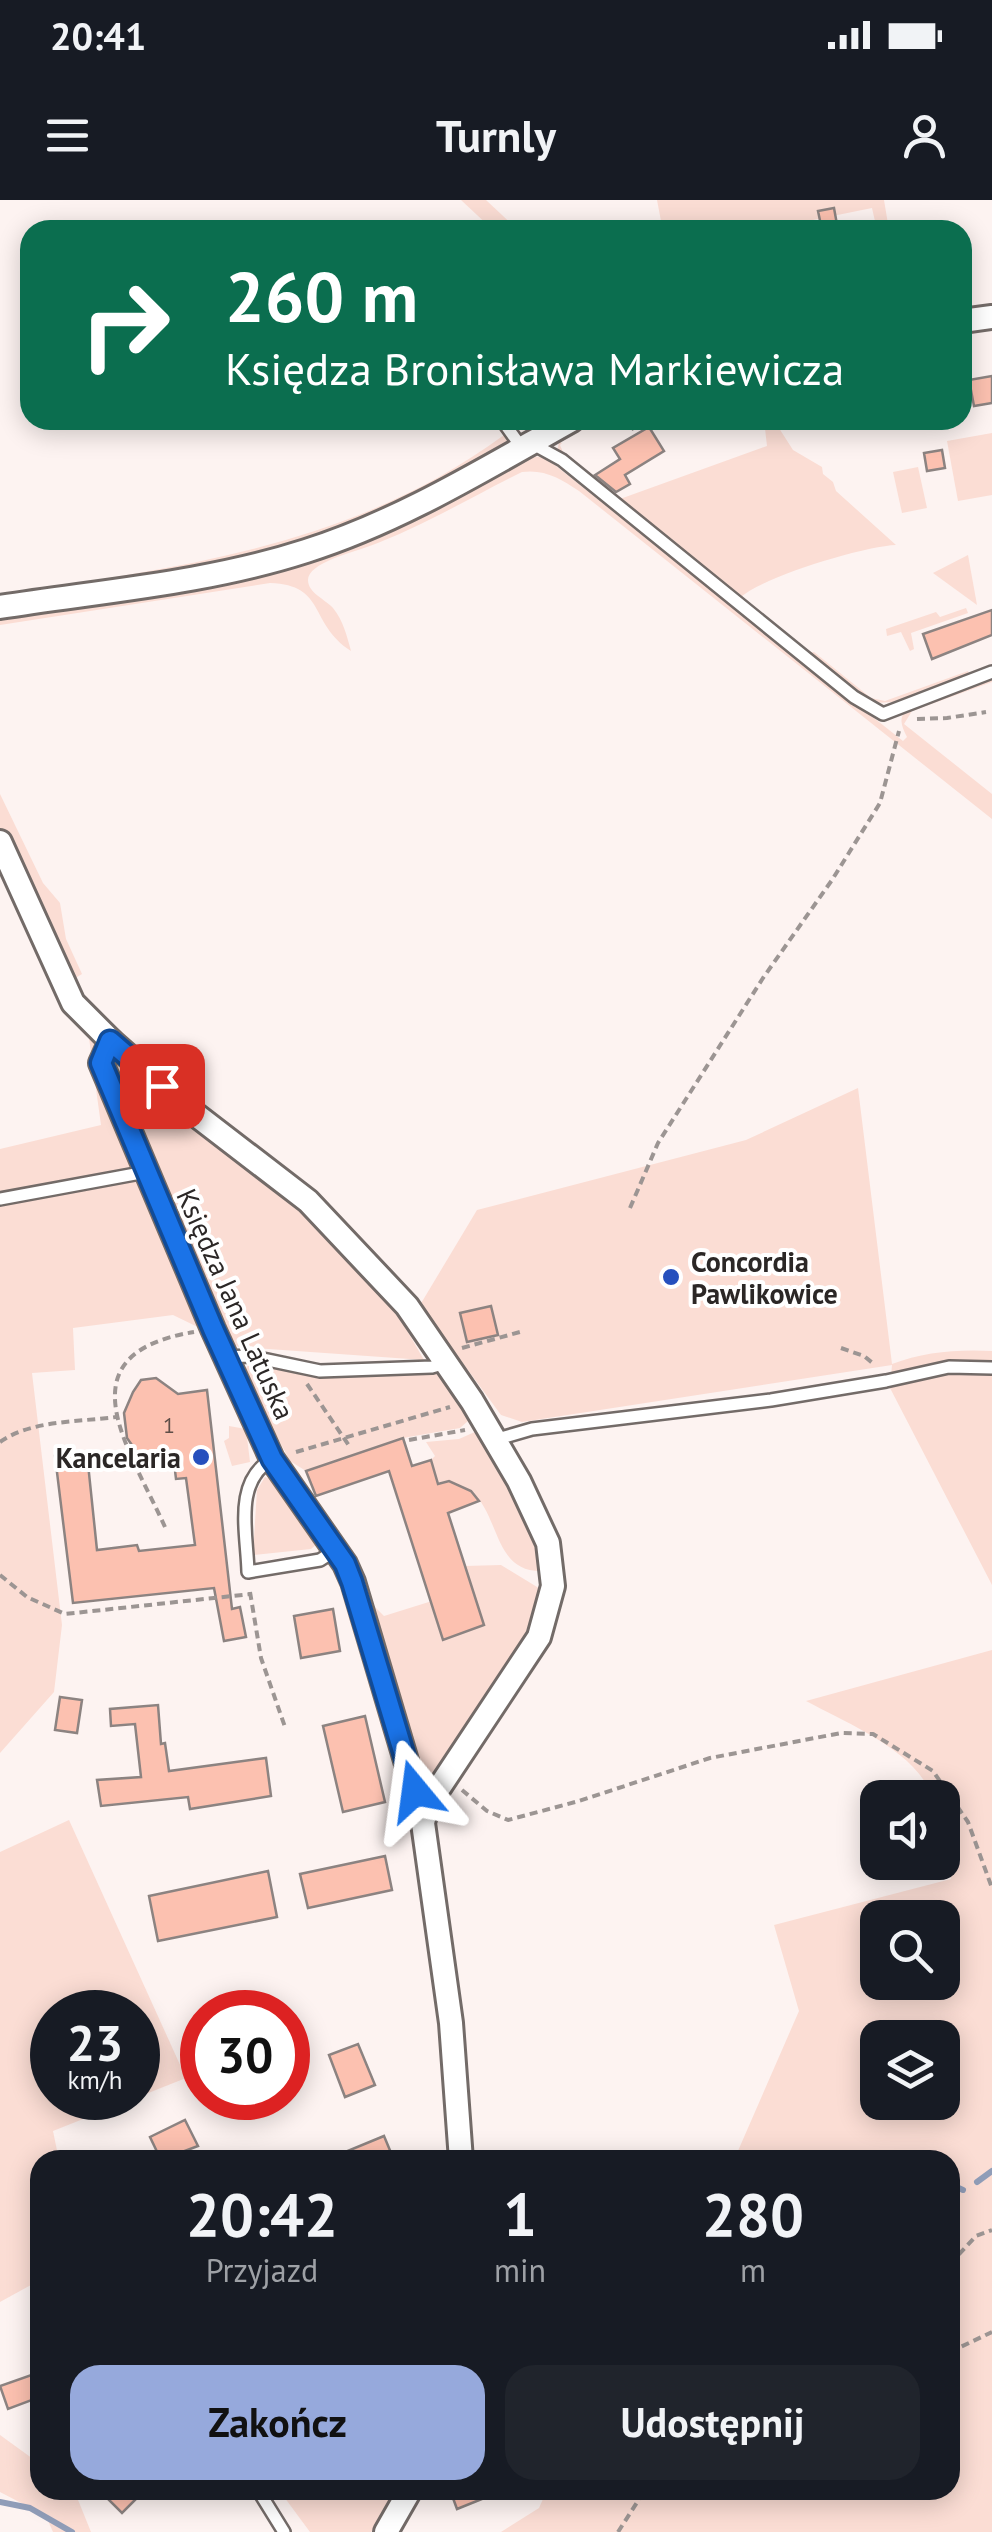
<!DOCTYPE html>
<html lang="pl">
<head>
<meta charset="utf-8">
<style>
  :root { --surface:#171b24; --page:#20242c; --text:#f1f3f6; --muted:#9ea1a6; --accent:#96a9dc }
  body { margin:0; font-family:"PT Sans",sans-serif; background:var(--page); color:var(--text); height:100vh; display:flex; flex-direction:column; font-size:38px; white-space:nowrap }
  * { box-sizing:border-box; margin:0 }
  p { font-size:32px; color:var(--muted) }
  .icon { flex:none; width:55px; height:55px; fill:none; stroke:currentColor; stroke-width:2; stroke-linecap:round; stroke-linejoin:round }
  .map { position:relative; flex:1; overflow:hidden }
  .drawer { position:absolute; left:30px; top:1950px; width:930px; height:350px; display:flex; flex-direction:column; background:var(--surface); border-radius:30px; box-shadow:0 5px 25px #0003 }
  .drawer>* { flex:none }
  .banner { position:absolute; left:20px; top:20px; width:952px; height:210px; border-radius:30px; box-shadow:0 5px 25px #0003; background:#0b6e4f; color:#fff; overflow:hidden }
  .controls { position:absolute; left:860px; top:1580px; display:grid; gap:20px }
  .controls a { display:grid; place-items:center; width:100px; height:100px; border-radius:20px; background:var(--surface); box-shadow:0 5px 25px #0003; font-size:50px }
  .speed { position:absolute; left:30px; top:1790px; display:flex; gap:20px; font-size:50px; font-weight:700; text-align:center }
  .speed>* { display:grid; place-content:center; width:130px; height:130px; border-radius:50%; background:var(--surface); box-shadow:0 5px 25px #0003; line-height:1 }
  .speed small { font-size:25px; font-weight:400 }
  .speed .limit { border:15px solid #d22; background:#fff; color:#111 }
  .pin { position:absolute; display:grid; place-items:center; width:85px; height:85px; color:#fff; margin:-42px; border-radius:20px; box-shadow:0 5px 15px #0006 }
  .me { position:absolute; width:110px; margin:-55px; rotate:344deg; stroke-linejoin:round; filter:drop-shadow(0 0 8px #0008) }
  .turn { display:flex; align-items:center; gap:35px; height:210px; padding:0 40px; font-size:45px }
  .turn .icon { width:130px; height:130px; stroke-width:2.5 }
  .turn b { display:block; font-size:70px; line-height:85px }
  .eta { display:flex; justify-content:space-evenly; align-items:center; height:170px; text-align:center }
  .eta b { font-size:60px; font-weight:600; line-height:70px }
  .action { display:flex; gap:20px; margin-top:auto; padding:20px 40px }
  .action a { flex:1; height:115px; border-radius:30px; background:var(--accent); color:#111; font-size:40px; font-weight:600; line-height:115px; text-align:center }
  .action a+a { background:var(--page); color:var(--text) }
  .status { display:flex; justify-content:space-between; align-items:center; height:70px; padding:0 50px; background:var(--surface); direction:ltr }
  .status svg { height:28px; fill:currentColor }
  header { display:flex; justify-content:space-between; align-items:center; height:130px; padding:0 40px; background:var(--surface); font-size:45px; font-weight:600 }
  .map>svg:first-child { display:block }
  .green { fill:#fbddd4; fill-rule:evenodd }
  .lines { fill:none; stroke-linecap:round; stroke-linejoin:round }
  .stream { stroke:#909db8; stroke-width:6 }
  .building { fill:#fcc1b0; stroke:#8c8381; stroke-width:2.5 }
  .lane-casing { stroke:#736b68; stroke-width:16 }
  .street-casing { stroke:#736b68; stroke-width:28 }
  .path { stroke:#9c9593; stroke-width:4; stroke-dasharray:8 5; stroke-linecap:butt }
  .lane { stroke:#fff; stroke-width:11 }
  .street { stroke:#fff; stroke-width:22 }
  .route-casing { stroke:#114b97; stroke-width:25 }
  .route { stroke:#1a73e8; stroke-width:18 }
  .poi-dot { fill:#264fbd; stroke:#fff; stroke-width:4 }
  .labels { text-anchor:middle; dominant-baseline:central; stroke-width:8; stroke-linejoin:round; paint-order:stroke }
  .number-label { font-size:22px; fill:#5f4e48 }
  .poi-label { font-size:28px; font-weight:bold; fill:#2b2726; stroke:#fff; text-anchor:start }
  .street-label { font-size:28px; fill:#2b2726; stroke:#fff }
</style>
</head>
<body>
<div class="status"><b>20:41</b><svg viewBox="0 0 49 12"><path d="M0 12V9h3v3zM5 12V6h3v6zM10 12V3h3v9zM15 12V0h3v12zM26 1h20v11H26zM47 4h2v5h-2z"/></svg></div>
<header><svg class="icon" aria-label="menu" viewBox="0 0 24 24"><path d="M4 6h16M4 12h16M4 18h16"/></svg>Turnly<svg class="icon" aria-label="person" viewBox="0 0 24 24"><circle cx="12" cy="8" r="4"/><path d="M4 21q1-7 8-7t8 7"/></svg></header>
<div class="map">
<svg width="992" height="2332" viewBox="0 0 992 2332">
  <rect width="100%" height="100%" fill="#fdf3f1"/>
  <g class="green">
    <path d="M461,0H486L518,30H493Z"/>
    <path d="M657,0H884L889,30H877L872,8L808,21L809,30H629L661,21Z"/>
    <path d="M764,220H777V225L793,250L822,267L823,274L833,282L836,291L896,345C865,346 761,377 740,398L557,252L559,242L562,243L560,245L565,257L620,299L767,246Z"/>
    <path d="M501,225L508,241L498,255L342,330L195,371L0,401V395C180,367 352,347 504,235Z"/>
    <path d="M992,233V295L958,301L947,241Z"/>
    <path d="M526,255L546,258L903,541L907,537C902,527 898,519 906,510L992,477V482L912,511L904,524L992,594V619L579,291C561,279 545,269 522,272C471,297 420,328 367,347C353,352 308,363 308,380C308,393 325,399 333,408C343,420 347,436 351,451C308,423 327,385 270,383L0,425V413L263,370Z"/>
    <path d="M918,267L927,308L902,313L893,272Z"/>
    <path d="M968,355L977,405L933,373Z"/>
    <path d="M966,408L968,413L911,433L914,449L910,451L901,432L887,436L886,429L936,412L940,417Z"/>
    <path d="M814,452L871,498L885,501L968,471L969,475L893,502L873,503L809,453Z"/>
    <path d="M0,594L43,683L60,703L66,739L82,774L72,780L0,629Z"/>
    <path d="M85,809L308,1013L385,1092L424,1160L239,1147L173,1115L73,1128L75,1170L32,1173L62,1425L54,1492L0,1553V949L101,925Z"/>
    <path d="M858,888L892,1164C923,1152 958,1149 992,1151V1385L890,1188L892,1165L522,1222L501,1215L420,1105L477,1010L746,940ZM491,1106L498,1135L468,1142L461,1114Z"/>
    <path d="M251,1162L322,1176L439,1171L469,1216L468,1221L460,1228L403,1238L306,1271L290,1261L245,1177V1169Z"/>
    <path d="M229,1226L246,1229L250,1262L232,1266L224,1241L229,1238Z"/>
    <path d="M477,1231C501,1269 544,1326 543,1371C493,1373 501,1316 471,1291C465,1287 455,1284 449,1281L438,1284L431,1260L435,1256L426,1242L459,1239Z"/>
    <path d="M265,1277L272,1280L317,1344L311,1349L253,1355L257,1290Z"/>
    <path d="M501,1365L542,1390L525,1446L435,1579L427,1582L422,1580L372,1404L384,1416L432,1401L444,1440L484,1425L465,1366Z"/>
    <path d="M992,1450V2332H501L539,2308L547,2290H950V1960H734L799,1811L774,1725L951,1679L943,1643L942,1598L931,1597C921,1553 843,1521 806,1501ZM878,1718H942V1782H878ZM878,1838H942V1902H878Z"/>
    <path d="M69,1620L186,1878L53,1931L59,1960H40V2080L0,2102V1652ZM52,1812H138V1898H52Z"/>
    <path d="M0,2235L40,2264V2290H74L91,2332H53L46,2316L0,2292Z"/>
    <path d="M279,2290H406L371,2332H310Z"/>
  </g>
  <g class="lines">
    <g class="stream">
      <path d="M977,1982L992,1971"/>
      <path d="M950,1984L963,1990"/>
      <path d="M0,2302L30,2308L72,2332"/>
    </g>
  </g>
  <g class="building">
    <path d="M834,8L838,30H822L818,11Z"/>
    <path d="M992,176V203L974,206L969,180Z"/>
    <path d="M649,227L664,251L625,275L630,284L616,292L595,275L620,259L613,248Z"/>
    <path d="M942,250L945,268L927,271L924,253Z"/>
    <path d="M992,410V435L932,459L923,434Z"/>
    <path d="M491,1106L498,1135L467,1142L460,1113Z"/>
    <path d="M156,1178L178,1194L207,1190L232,1409L240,1407L246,1437L224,1441L214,1388L73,1403L55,1256L87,1254L97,1350L137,1345L139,1351L195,1345L186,1278L176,1279L174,1262L151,1265L141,1258L127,1238L124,1213L133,1192L141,1180Z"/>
    <path d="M403,1238L412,1266L431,1260L438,1284L449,1281L471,1291L479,1301L448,1313L484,1425L443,1440L389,1271L316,1296L306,1271Z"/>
    <path d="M333,1409L340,1451L301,1458L294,1416Z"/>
    <path d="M60,1497L82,1500L77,1533L55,1530Z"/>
    <path d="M158,1505L161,1544L165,1543L169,1571L266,1558L271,1596L190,1609L188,1597L101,1606L97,1580L141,1577L135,1524L111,1526L110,1509Z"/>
    <path d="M365,1516L385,1602L343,1612L323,1526Z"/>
    <path d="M385,1656L392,1690L308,1708L300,1674Z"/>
    <path d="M268,1671L277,1717L158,1741L149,1696Z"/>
    <path d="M358,1844L375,1885L345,1897L329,1855Z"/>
    <path d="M185,1920L198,1946L161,1960L150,1937Z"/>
    <path d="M384,1936L394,1960H328V1959Z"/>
    <path d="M40,2172V2197L8,2209L0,2186Z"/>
    <path d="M99,2290H145L122,2313Z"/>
    <path d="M450,2290H502V2291L457,2309Z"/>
  </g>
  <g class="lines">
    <defs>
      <g id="lane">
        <path d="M502,220L522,248"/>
        <path d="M531,243L562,260L854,497L883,514L992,472"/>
        <path d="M0,999L146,972"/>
        <path d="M225,1157L249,1156L320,1171L432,1167L446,1163"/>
        <path d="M494,1240L532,1229L771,1200L886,1181L949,1167L992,1168"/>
        <path d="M272,1259C233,1282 247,1332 248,1372L320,1360L334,1351"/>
        <path d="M258,2290L284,2332"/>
      </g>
      <g id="street">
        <path d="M962,121L992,117"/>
        <path d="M0,407C102,391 207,383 306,351C401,321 486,268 572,220"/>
        <path d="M0,642L73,803L111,841L187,908L308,1001L407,1106L472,1201L519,1281L548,1343L553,1386L539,1437L427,1606L423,1623L451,1823L461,1960"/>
        <path d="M111,841L101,863L213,1129L272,1259L345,1364L353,1382L415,1591L427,1606"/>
        <path d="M386,2332L410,2290"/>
      </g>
    </defs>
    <use href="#lane" class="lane-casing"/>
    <use href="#street" class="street-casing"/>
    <g class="path">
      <path d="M630,223L634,230L651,220"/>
      <path d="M917,519L947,518L986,512"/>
      <path d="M630,1008L658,943L763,778L832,680L880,603L899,531"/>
      <path d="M462,1148L520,1132"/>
      <path d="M841,1148L864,1156L875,1165"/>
      <path d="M307,1184L350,1247"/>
      <path d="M409,1240L465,1230"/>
      <path d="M0,1242C31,1220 79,1222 116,1217"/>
      <path d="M296,1252L450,1207"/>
      <path d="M165,1327C129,1247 60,1154 194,1132"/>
      <path d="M0,1375L27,1397L65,1414L251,1394"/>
      <path d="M250,1392L261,1458L285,1527"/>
      <path d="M462,1590L487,1611L508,1620L579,1601L710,1558L841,1533L873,1534L933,1571L968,1622L992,1688"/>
      <path d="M950,2064L976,2036L992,2030"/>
      <path d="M950,2152L992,2132"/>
      <path d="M618,2332L645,2290"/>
    </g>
    <use href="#lane" class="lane"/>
    <use href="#street" class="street"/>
  </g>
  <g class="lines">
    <defs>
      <path id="route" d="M162,886L110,841L101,863L213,1129L272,1259L345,1364L352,1382L415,1591"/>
    </defs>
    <use href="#route" class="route-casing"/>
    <use href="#route" class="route"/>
  </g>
  <g class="poi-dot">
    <circle cx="671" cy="1077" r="10"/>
    <circle cx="201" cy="1257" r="10"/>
  </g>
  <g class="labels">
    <g class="number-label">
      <text x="169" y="1225">1</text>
    </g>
    <g class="poi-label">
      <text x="691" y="1061">Concordia<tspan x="691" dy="32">Pawlikowice</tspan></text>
      <text x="181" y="1257" text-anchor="end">Kancelaria</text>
    </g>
    <g class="street-label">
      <text transform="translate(236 1104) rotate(66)">Księdza Jana Latuska</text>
    </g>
  </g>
</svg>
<div class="controls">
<a><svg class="icon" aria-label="sound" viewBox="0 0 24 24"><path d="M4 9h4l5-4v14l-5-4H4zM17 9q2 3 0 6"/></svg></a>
<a><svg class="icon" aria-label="search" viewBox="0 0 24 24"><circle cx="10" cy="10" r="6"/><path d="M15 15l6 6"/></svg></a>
<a><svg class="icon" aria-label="layers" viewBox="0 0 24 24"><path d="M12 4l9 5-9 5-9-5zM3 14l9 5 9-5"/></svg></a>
</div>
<div class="speed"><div>23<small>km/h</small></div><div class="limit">30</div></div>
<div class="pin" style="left:162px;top:886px;background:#d93025"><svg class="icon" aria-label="arrive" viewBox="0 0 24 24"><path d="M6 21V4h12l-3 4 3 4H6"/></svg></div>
<svg class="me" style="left:415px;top:1591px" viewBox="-20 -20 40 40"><path d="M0-17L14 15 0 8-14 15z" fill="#1a73e8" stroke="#fff" stroke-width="4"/></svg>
<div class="banner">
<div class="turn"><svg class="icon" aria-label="right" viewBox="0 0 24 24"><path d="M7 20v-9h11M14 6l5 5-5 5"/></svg><div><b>260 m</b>Księdza Bronisława Markiewicza</div></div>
</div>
<section class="drawer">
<div class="eta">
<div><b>20:42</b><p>Przyjazd</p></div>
<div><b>1</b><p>min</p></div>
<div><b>280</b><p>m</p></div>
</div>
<div class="action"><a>Zakończ</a><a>Udostępnij</a></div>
</section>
</div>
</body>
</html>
